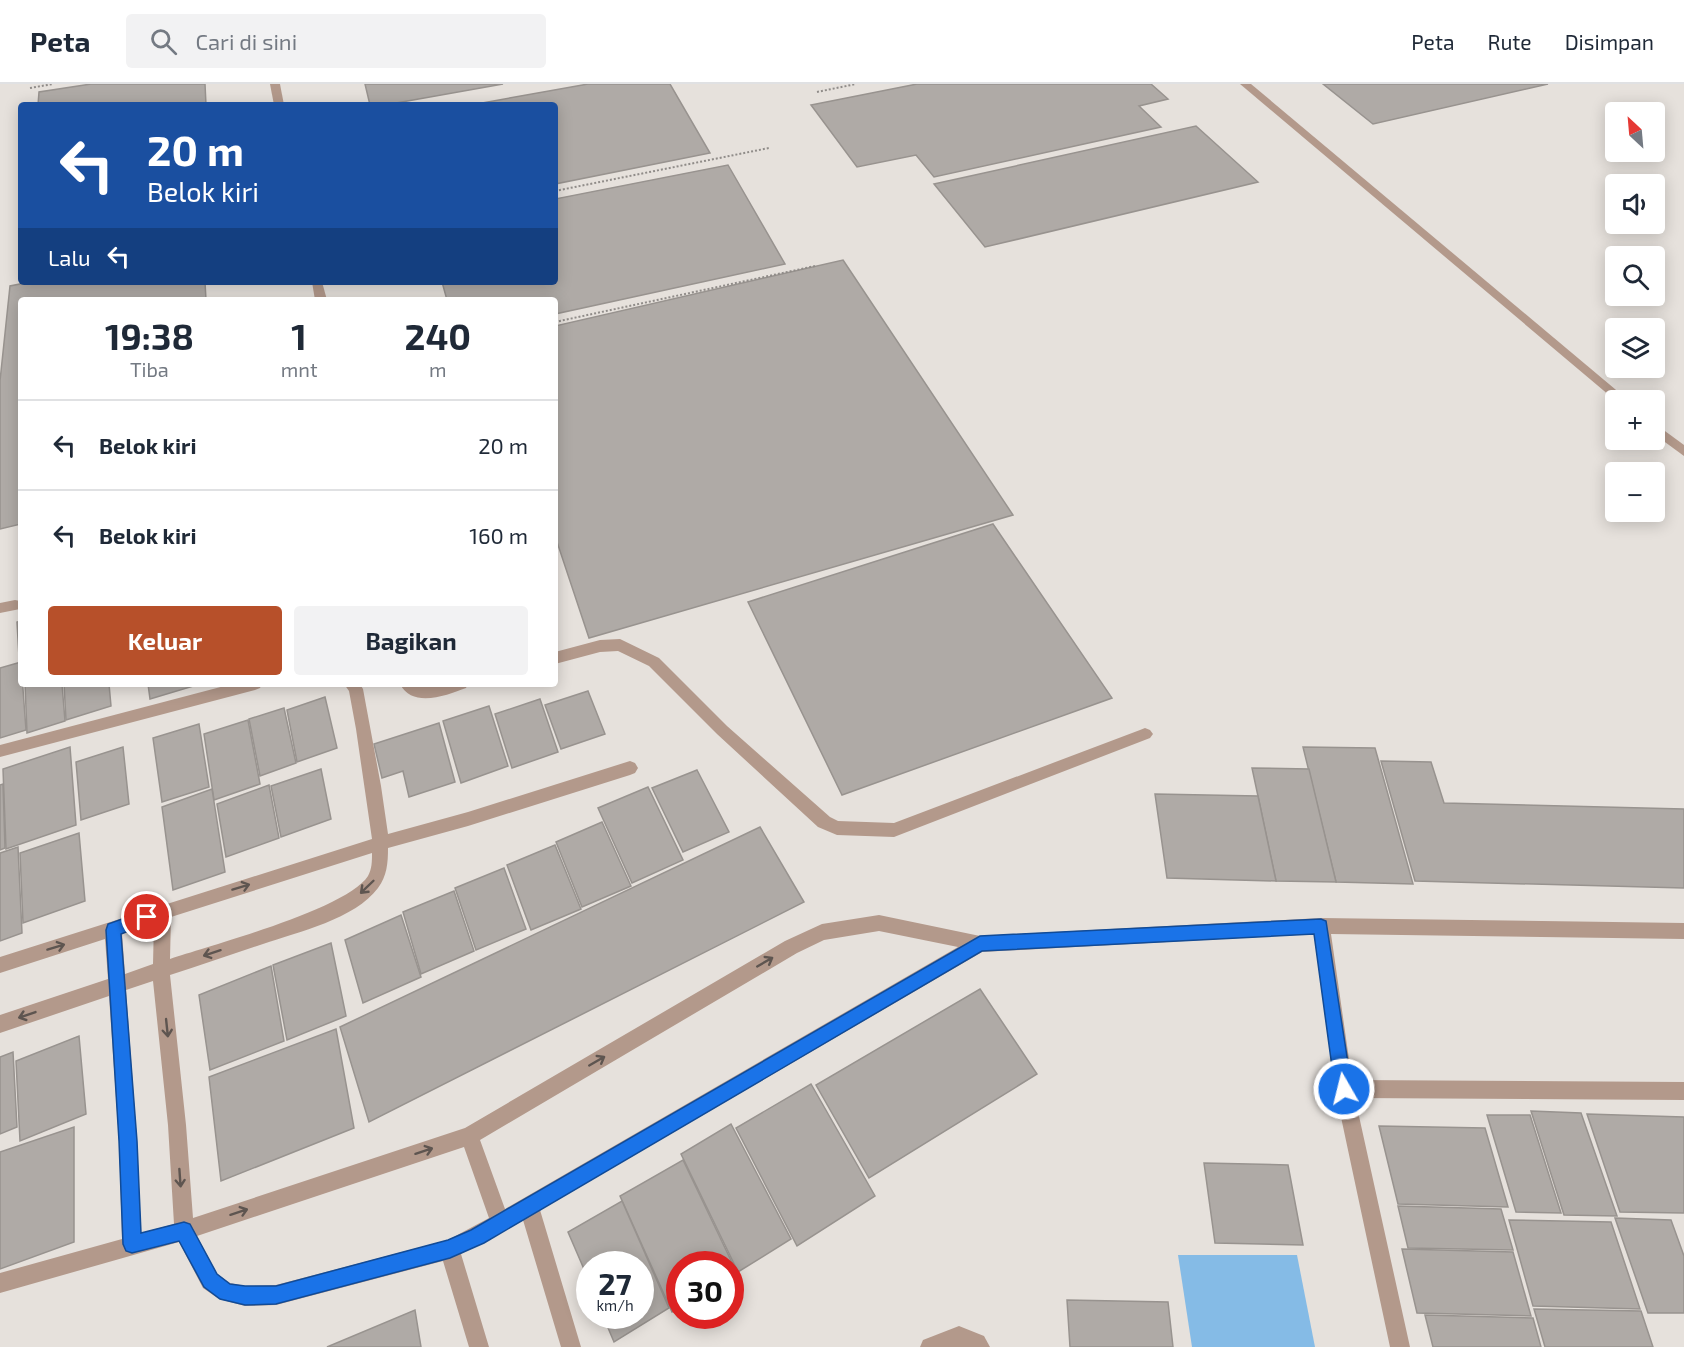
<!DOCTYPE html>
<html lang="id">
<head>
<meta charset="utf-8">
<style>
  :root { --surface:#fff; --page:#f2f2f3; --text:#1f2937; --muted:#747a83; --line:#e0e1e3; --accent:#b7502a }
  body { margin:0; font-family:"Exo 2",sans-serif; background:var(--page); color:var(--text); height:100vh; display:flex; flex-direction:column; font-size:22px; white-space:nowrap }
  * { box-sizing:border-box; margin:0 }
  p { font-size:20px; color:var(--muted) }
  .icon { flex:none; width:33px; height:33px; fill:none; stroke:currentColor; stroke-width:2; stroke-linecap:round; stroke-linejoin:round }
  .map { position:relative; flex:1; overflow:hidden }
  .drawer { position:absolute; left:18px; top:213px; width:540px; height:390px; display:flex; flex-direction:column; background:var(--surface); border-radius:6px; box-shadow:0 3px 15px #0003 }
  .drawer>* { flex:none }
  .banner { position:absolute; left:18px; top:18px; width:540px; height:183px; border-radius:6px; box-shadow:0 3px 15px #0003; background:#1a4fa0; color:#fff; overflow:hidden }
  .needle { width:39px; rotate:334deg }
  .buttons { position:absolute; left:1605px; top:18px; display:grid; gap:12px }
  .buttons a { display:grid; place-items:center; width:60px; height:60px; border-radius:6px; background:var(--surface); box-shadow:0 3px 15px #0003; font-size:30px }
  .speed { position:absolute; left:576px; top:1167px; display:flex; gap:12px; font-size:30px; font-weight:700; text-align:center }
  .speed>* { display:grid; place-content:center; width:78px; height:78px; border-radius:50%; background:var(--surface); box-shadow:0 3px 15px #0003; line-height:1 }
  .speed small { font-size:15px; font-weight:400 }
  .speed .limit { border:9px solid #d22; background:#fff; color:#111 }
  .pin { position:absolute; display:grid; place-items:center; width:51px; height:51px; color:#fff; margin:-26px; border:3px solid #fff; border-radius:50%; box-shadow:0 2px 6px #0007 }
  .me { position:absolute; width:66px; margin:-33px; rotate:352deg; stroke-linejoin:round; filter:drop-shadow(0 0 4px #0008) }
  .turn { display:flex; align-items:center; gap:21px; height:126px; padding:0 30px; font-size:27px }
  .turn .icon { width:78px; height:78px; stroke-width:2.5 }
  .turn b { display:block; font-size:42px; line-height:51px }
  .then { display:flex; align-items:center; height:57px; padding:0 30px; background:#0003; gap:12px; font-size:22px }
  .eta { display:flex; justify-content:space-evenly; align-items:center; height:102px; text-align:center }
  .eta b { font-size:36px; font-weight:700; line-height:42px }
  .button { display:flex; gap:12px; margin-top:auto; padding:12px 30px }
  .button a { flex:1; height:69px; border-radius:6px; background:var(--accent); color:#fff; font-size:24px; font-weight:700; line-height:69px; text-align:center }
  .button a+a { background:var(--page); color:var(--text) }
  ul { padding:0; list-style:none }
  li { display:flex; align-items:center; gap:18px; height:90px; padding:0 30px; border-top:2px solid var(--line) }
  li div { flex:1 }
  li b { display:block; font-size:22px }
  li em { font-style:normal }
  header { display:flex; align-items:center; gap:36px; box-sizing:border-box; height:84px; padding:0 30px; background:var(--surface); border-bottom:2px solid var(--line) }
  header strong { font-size:28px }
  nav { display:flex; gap:33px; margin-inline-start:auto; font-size:21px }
  .search { width:420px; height:54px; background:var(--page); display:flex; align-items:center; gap:15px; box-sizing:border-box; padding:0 21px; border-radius:6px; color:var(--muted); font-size:22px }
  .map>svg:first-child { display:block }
  .water { fill:#85bbe6 }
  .building { fill:#afaaa6; stroke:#98938f; stroke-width:1.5 }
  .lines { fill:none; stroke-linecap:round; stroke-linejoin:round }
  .path { stroke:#908c89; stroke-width:2; stroke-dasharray:2 2; stroke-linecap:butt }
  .lane { fill:#b3998b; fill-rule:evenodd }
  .street { fill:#b3998b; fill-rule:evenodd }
  .oneway { stroke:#5e5550 }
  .route { fill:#1a73e8; stroke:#114b97; stroke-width:1.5 }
</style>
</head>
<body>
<header>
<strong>Peta</strong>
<div class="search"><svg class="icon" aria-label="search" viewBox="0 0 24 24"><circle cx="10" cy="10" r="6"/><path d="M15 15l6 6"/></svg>Cari di sini</div>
<nav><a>Peta</a><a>Rute</a><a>Disimpan</a></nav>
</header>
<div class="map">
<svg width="1684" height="1263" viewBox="0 0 1684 1263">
  <rect width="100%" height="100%" fill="#e6e1dc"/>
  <path class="water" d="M1178,1171H1297L1315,1263H1192Z"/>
  <g class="building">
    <path d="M91,0H205L206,21H38L39,8Z"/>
    <path d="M365,0H503L385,21H370Z"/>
    <path d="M588,0H670L710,69L555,100V21H471Z"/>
    <path d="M917,0H1151L1168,15L1139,22L1161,43L934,93L916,71L857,83L811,21Z"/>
    <path d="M1323,0H1548L1373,40Z"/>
    <path d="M1196,42L1258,98L985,163L934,100Z"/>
    <path d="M728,81L785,180L555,230V216H447L442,198H555V115Z"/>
    <path d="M843,176L1013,431L589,554L555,452V242Z"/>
    <path d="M30,198H205L206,216H21V440L0,445V297L10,202Z"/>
    <path d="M993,440L1112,614L842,711L748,518Z"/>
    <path d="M21,537V573H19L17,538Z"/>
    <path d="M21,578L26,646L0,654V584Z"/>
    <path d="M25,600H62L65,637L27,649Z"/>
    <path d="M64,600H109L111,622L66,636Z"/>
    <path d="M148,600H196L197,601L150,615Z"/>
    <path d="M588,607L605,650L561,665L545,621Z"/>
    <path d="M325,613L337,664L297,678L287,626Z"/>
    <path d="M540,615L558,668L512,684L495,630Z"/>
    <path d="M489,622L508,682L461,699L443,637Z"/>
    <path d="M284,624L296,679L260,692L249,635Z"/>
    <path d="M248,636L260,700L214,716L204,650Z"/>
    <path d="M439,639L455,698L409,713L403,687L382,694L374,660Z"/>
    <path d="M199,640L209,703L162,718L153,654Z"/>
    <path d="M70,663L76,741L6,765L3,685Z"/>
    <path d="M123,663L129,720L81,736L76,678Z"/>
    <path d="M1303,663L1375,664L1413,800L1336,798Z"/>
    <path d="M1381,677L1431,678L1444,719L1684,725V804L1415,797Z"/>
    <path d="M1252,684L1309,685L1336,798L1276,797Z"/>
    <path d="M321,685L331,735L281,753L271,702Z"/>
    <path d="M697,686L729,748L683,768L652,704Z"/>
    <path d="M3,700L5,764L0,766V701Z"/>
    <path d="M269,701L279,754L226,773L217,720Z"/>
    <path d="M648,703L683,776L632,799L598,724Z"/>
    <path d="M212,705L225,788L173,806L162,723Z"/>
    <path d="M1155,710L1258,712L1276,797L1167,794Z"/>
    <path d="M602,738L631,802L582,823L556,758Z"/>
    <path d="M760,743L804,818L369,1038L340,943Z"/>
    <path d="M79,749L85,817L23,839L20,769Z"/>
    <path d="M555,761L581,825L531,846L507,781Z"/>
    <path d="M18,763L22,849L0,857V769Z"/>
    <path d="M504,784L526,845L476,866L455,804Z"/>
    <path d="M454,807L474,867L421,890L403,828Z"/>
    <path d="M401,831L421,893L363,919L345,856Z"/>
    <path d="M331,859L346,932L287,956L273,881Z"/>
    <path d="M271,882L284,957L210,986L199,911Z"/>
    <path d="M980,905L1037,990L869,1094L816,1001Z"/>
    <path d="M336,945L354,1044L221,1097L209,993Z"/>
    <path d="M79,952L86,1030L20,1057L16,977Z"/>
    <path d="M13,968L17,1043L0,1050V973Z"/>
    <path d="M811,1000L875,1112L797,1162L736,1044Z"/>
    <path d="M1531,1027L1581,1029L1617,1132L1564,1131Z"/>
    <path d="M1587,1030L1684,1033V1129L1620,1128Z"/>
    <path d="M1487,1031H1530L1561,1129L1516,1128Z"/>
    <path d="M731,1040L791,1155L738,1188L681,1070Z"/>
    <path d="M1379,1042L1485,1044L1508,1123L1398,1120Z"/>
    <path d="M74,1043V1158L0,1185V1068Z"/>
    <path d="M683,1076L737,1189L730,1193V1180H680V1224L672,1228L620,1112Z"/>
    <path d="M1204,1079L1288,1081L1303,1161L1215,1159Z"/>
    <path d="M622,1117L669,1224L614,1258L603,1232H640V1180H590V1199L568,1148Z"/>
    <path d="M1398,1122L1501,1125L1513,1166L1408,1164Z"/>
    <path d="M1615,1134L1671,1136L1684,1172V1229H1648Z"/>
    <path d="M1509,1136L1611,1138L1640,1225L1533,1222Z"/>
    <path d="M1402,1165L1513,1168L1531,1232L1417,1229Z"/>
    <path d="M1067,1216L1168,1218L1173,1263H1070Z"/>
    <path d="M1534,1225L1641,1227L1653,1263H1545Z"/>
    <path d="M415,1226L421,1263H327Z"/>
    <path d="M1425,1231L1533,1234L1541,1263H1433Z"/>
  </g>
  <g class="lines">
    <g class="path">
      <path d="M30,4L53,0"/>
      <path d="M817,8L856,0"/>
      <path d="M555,107L769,64"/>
      <path d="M555,238L815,182"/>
    </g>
    <g class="lane">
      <path d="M270,0H280L284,21H274Z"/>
      <path d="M1240,0H1251L1628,316L1616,317Z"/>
      <path d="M312,198H322L327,216H315Z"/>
      <path d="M1654,339L1684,361V372L1654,350Z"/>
      <path d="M15,516L20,517V525L0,529V519Z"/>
      <path d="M620,555L659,574L727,642L830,733L838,737L894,739L1140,646L1145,644L1150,646L1153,650L1150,654L894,753L837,751L818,743L717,650L649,582L618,567L600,568L555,580V568L600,556Z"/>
      <path d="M400,600L426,602L468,600L466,604C447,611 413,625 400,600Z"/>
    </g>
    <g class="street">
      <path d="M232,600H262L260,604L255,606L0,673V661Z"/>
      <path d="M344,600H360L363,605L381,702L388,750L468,728L630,677L635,679L638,684L635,689L630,691L468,742L388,764C388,779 387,792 378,804C355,835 298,848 263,860C232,870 201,881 170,891L186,1041L193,1134L465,1044L785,857L822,840L879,831L980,852L1321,834L1684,839V855L1331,850L1352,996L1684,998V1016L1355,1014L1410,1263H1390L1335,1005L1314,850L982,868L540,1126L581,1263H561L523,1136L461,1170L489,1263H469L443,1177L276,1221L245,1222L219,1215L203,1204L179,1158L0,1209V1189L122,1155L119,1057L109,912L0,949V931L108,895L105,855L0,889V873L372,755L356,645L349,607ZM372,769C372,777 372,785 368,792C347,825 212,861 170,875L171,833ZM154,838L153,880L125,890L122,849ZM879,847L958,863L505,1125L480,1056L797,869L824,856ZM153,897L168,1041L174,1140L141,1149L137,1057L126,906ZM464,1063L489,1134L448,1156L276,1201L245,1202L230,1199L217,1190L197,1152Z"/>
      <path d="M959,1242L984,1252L990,1263H920L923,1256Z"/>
    </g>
  </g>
  <defs><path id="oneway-shaft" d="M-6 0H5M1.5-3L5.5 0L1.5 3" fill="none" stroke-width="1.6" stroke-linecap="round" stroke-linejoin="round" transform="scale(1.5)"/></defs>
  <g class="oneway">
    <use href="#oneway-shaft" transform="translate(241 803) rotate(-17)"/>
    <use href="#oneway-shaft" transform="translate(367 803) rotate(136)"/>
    <use href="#oneway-shaft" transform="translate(56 863) rotate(-17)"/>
    <use href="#oneway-shaft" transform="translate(212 869) rotate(162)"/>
    <use href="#oneway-shaft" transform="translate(765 878) rotate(-30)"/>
    <use href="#oneway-shaft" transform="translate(27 931) rotate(161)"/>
    <use href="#oneway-shaft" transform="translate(167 944) rotate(84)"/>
    <use href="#oneway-shaft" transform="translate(597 977) rotate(-30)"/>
    <use href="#oneway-shaft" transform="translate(424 1067) rotate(-18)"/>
    <use href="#oneway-shaft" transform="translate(180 1094) rotate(86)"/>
    <use href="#oneway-shaft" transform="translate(239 1128) rotate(-18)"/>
  </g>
  <path class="route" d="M147,826L152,828L154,833L152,838L121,850L137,1057L141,1149L184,1138L190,1140L217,1190L230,1200L245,1202H276L448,1156L471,1146L980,852L1321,835L1326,837L1352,1005L1349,1011L1344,1014L1338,1011L1335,1005L1314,850L982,867L484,1159L450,1174L276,1220L245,1221L220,1215L204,1203L179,1157L132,1169L126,1167L123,1160L119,1057L106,846L108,840Z"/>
</svg>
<div class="buttons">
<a><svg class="needle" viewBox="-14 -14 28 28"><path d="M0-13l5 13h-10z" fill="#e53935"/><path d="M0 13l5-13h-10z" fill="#747a83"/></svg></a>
<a><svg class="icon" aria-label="sound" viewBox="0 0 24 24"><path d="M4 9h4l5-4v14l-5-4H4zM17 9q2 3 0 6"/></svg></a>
<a><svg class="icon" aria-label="search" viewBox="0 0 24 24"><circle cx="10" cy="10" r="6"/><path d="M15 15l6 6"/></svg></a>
<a><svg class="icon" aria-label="layers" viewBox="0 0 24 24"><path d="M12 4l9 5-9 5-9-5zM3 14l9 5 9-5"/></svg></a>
<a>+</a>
<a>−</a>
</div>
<div class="speed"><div>27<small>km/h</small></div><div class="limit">30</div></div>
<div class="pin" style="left:147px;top:833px;background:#d93025"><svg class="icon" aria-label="arrive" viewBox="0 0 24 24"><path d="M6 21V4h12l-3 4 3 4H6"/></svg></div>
<svg class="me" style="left:1344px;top:1005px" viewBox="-20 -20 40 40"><circle r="17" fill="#1a73e8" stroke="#fff" stroke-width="3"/><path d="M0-11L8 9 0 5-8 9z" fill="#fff"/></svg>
<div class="banner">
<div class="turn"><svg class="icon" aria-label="left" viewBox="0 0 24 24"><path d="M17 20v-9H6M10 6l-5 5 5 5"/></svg><div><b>20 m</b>Belok kiri</div></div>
<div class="then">Lalu<svg class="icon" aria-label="left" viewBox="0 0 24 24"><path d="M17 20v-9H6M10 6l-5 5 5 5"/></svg></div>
</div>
<section class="drawer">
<div class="eta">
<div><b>19:38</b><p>Tiba</p></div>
<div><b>1</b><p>mnt</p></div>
<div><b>240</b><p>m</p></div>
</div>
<ul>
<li><svg class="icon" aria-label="left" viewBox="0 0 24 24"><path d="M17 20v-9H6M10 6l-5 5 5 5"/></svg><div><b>Belok kiri</b></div><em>20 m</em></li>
<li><svg class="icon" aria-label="left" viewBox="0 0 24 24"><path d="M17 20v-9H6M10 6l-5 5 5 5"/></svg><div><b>Belok kiri</b></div><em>160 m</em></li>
</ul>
<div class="button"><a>Keluar</a><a>Bagikan</a></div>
</section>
</div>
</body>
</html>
